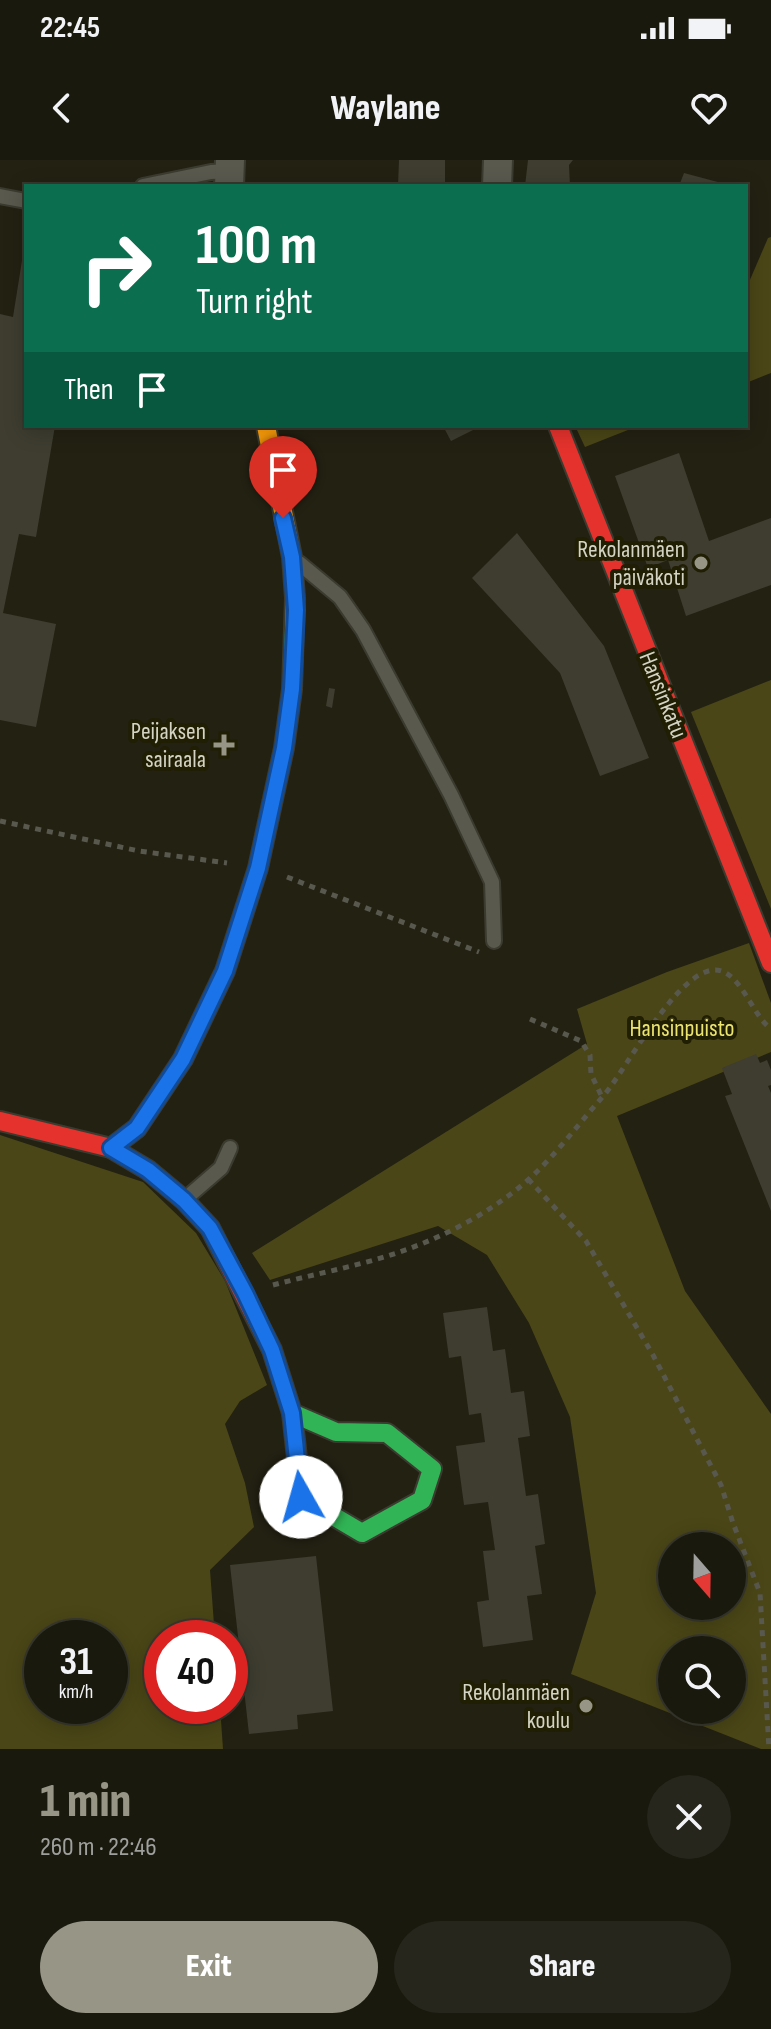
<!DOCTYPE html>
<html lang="en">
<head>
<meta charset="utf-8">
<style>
  :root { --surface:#1a190e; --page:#27261c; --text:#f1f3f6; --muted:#9fa09e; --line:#38382e; --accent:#969586 }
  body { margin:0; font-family:"Sofia Sans Condensed",sans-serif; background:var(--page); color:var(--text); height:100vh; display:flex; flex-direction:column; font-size:30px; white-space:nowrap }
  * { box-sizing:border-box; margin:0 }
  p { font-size:26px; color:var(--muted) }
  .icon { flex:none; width:44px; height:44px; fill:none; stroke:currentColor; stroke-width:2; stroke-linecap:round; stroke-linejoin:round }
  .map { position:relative; height:1589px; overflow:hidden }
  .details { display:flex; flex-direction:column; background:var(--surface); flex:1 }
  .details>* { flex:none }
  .banner { position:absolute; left:24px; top:24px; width:724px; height:244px; border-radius:0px; box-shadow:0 4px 20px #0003,0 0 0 2px var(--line); background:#0b6e4f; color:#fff; overflow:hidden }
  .needle { width:52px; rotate:160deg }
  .controls { position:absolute; left:658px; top:1372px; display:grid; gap:16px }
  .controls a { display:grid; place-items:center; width:88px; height:88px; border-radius:50%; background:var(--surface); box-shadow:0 4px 20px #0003,0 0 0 2px var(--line); font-size:40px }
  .speed { position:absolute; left:24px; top:1460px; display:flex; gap:16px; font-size:40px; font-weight:700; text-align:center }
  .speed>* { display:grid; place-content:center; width:104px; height:104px; border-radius:50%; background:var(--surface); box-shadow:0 4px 20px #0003,0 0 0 2px var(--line); line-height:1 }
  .speed small { font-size:20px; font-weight:400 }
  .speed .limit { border:12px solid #d22; background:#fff; color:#111 }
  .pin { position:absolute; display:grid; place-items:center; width:68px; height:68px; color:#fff; margin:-82px -34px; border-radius:50% 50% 50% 0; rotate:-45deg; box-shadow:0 0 8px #0007 }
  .pin .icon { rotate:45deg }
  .me { position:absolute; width:88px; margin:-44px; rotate:353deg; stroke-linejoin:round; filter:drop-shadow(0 0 6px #0008) }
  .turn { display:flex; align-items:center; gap:28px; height:168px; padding:0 40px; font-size:36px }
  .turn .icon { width:104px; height:104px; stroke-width:2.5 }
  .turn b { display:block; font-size:56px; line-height:68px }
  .then { display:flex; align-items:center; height:76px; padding:0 40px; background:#0003; gap:16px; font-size:30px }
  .round { display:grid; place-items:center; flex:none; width:84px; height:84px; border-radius:42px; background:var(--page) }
  .head { display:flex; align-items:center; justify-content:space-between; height:136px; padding:0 40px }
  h1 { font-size:48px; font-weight:800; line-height:60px; color:var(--accent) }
  .action { display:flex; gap:16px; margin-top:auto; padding:16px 40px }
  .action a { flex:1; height:92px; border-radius:48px; background:var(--accent); color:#fff; font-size:32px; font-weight:800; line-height:92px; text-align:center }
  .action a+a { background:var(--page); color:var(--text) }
  .status { display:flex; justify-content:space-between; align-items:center; height:56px; padding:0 40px; background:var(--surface); direction:ltr }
  .status svg { height:22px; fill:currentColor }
  header { display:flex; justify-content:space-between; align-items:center; height:104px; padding:0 40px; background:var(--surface); font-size:36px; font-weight:800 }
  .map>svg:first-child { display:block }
  .green { fill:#4a4617; fill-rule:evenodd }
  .building { fill:#3e3d30 }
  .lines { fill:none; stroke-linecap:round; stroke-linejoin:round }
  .lane-casing { stroke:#3c3b30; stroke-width:18 }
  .street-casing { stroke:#3c3b30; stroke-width:32 }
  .fast-casing { stroke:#3c3b30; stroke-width:22 }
  .slow-casing { stroke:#3c3b30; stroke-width:22 }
  .jam-casing { stroke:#3c3b30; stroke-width:22 }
  .path { stroke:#59584e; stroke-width:5; stroke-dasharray:6 6; stroke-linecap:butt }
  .lane { stroke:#59594e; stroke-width:14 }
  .street { stroke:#59594e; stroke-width:28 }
  .fast { stroke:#30b455; stroke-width:18 }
  .slow { stroke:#ff9f0a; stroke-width:18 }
  .jam { stroke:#e5322d; stroke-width:18 }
  .route-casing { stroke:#114b97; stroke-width:20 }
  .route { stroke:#1a73e8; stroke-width:14 }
  .poi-dot { fill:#969586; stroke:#201e03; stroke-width:3 }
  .labels { text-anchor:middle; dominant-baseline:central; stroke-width:8; stroke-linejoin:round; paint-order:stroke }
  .poi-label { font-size:24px; fill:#d4d4c4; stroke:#201e03; text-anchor:end }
  .street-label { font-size:24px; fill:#d4d4c4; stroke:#201e03 }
  .park-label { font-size:24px; fill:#ece46f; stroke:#201e03 }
</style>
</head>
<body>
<div class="status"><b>22:45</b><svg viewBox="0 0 49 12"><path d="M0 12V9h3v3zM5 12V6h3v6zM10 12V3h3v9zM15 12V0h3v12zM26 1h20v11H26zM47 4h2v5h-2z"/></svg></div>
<header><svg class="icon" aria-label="back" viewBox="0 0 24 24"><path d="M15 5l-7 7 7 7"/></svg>Waylane<svg class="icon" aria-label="heart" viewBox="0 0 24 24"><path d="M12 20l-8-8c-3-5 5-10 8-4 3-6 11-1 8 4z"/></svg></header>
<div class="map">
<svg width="771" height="1589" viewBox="0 0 771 1589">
  <rect width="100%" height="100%" fill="#232112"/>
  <g class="green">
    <path d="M771,77V213L746,223V129L768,78Z"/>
    <path d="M586,266H638L585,287L577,270Z"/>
    <path d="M771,520V749L691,552Z"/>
    <path d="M749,783L771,843V892L617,956L685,1131L771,1254V1589H761L571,1514L596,1433L570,1257L529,1163L487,1095L438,1066L270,1120L252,1093L587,884L577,849L667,812ZM672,1386H732V1446H672ZM672,1490H732V1550H672Z"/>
    <path d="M0,975L143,1022L196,1073L225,1121L267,1225L240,1241L225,1264L245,1323L254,1367L210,1410L215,1478H162V1546H220L223,1589H0ZM42,1478H110V1546H42Z"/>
  </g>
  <g class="building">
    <path d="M399,0H445V26H398Z"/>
    <path d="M528,0H573L569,5L570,26H525Z"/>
    <path d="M684,13L729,25V26H679Z"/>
    <path d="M24,88L26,266H55L36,377L19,374L3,453L56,464L36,567L0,560V154L13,157Z"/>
    <path d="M443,266H481L451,281Z"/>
    <path d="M679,293L709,381L771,358V425L686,456L668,400L648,408L615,316Z"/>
    <path d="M517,373L604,486L649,598L600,616L560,513L472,418Z"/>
    <path d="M329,528L335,529L332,548L326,546Z"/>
    <path d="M756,894L760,903L767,900L771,910V925L768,926L771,933V1051L725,936L732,934L722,908Z"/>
    <path d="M487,1147L493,1191L505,1189L511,1233L524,1231L530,1276L518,1278L526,1336L538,1334L545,1384L535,1386L542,1434L527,1436L533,1480L483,1487L477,1442L489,1440L483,1391L495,1390L488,1342L464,1345L456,1286L485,1282L481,1253L469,1255L461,1196L449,1198L443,1153Z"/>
    <path d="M316,1396L333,1551L297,1555L298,1569L249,1574L230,1405Z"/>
  </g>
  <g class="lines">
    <defs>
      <g id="lane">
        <path d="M143,26L211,12L229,11"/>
        <path d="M0,36L26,41"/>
        <path d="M299,403L340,437L363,470L451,635L492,722L494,781"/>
        <path d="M184,1040L221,1008L230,988"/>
      </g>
      <g id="street">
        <path d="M229,26L230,0"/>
        <path d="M497,26L498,0"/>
      </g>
      <g id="fast">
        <path d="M111,988L137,968L183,899L225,811L258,708L284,588L292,529L295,438"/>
        <path d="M292,1253L336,1272L387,1273L432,1309L422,1340L362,1373L301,1337L300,1325"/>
      </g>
      <path id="slow" d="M266,266L292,397L295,438"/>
      <g id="jam">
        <path d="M558,266L771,803"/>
        <path d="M0,961L111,988L148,1010L184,1040L210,1068L272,1190L292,1253L300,1325"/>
      </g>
    </defs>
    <use href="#lane" class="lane-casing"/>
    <use href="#street" class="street-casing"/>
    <use href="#fast" class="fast-casing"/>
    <use href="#slow" class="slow-casing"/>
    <use href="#jam" class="jam-casing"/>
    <g class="path">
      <path d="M0,661L139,691L227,703"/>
      <path d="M287,717L479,792"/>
      <path d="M530,859L581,881L590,895L591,914L602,937"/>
      <path d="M528,1019L586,1081L653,1195L721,1325L733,1363L760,1433L769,1589"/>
      <path d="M273,1125C318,1113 365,1105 408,1089C450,1074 495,1049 528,1020C556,995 580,962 605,934C628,906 678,810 715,810C740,810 752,855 771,869"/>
    </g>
    <use href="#lane" class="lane"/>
    <use href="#street" class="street"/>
    <use href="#fast" class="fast"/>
    <use href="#slow" class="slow"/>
    <use href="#jam" class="jam"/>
  </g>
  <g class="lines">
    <defs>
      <path id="route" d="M283,358L292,397L296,450L292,529L284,588L258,708L225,811L183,899L137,968L111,988L148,1010L184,1040L210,1068L245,1133L272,1190L292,1253L301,1337"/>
    </defs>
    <use href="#route" class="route-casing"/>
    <use href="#route" class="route"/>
  </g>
  <g class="poi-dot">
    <circle cx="701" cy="403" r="8"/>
    <path d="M220 573h8v8h8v8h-8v8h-8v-8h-8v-8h8z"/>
    <circle cx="586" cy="1546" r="8"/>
  </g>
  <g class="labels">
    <g class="poi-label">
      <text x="685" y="389">Rekolanmäen<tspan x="685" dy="28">päiväkoti</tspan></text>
      <text x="206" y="571">Peijaksen<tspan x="206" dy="28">sairaala</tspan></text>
      <text x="570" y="1532">Rekolanmäen<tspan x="570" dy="28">koulu</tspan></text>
    </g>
    <g class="street-label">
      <text transform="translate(663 535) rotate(68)">Hansinkatu</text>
    </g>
    <g class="park-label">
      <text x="682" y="868">Hansinpuisto</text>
    </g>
  </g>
</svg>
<div class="controls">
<a><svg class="needle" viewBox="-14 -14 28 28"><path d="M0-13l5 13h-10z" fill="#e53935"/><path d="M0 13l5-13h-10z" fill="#9fa09e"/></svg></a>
<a><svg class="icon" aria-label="search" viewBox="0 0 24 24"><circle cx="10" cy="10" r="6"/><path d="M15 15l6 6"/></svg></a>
</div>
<div class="speed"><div>31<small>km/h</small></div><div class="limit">40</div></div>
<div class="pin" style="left:283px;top:358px;background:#d93025"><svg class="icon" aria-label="arrive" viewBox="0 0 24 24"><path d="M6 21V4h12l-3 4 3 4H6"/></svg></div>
<svg class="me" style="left:301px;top:1337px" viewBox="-20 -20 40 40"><circle r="19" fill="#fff"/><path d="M0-13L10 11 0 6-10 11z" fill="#1a73e8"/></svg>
<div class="banner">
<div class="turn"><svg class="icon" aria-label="right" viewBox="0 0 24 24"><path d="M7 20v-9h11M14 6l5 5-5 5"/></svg><div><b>100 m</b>Turn right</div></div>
<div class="then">Then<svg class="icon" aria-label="arrive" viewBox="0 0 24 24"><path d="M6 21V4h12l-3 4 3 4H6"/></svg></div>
</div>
</div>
<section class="details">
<div class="head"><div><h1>1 min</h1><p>260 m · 22:46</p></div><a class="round"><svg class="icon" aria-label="close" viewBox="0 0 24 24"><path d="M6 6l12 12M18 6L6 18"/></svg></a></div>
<div class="action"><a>Exit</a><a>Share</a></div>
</section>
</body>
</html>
